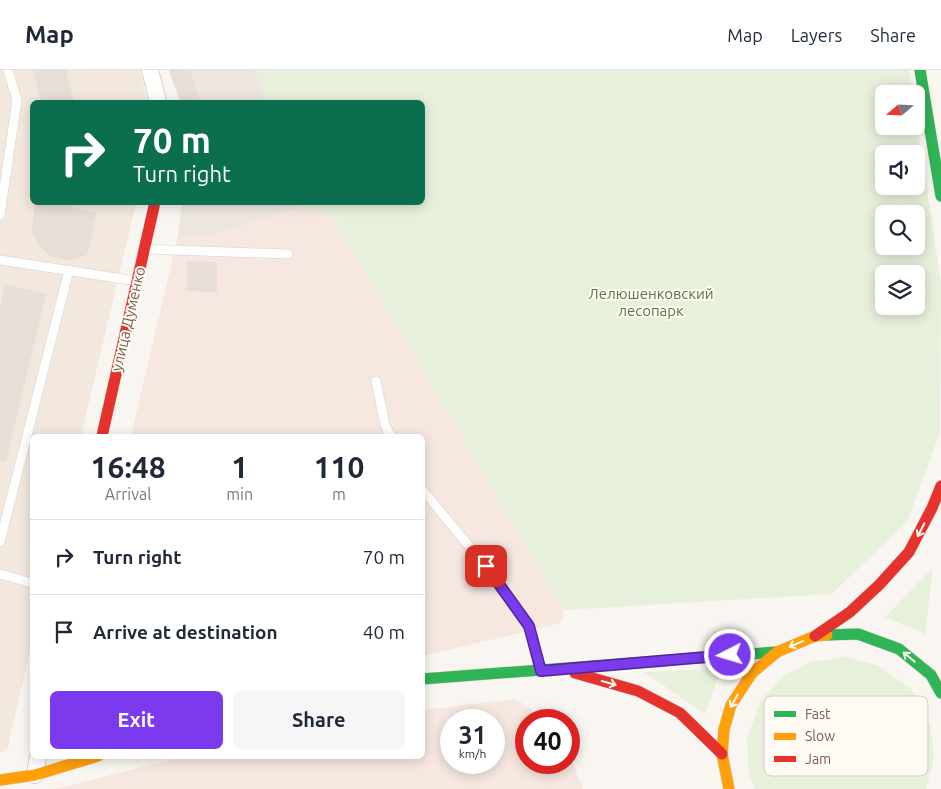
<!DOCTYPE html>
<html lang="en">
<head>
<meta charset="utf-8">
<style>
  :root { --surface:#fff; --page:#f6f6f7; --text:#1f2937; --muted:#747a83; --line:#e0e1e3; --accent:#7c3aed }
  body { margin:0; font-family:Ubuntu,sans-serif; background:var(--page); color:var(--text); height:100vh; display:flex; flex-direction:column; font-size:19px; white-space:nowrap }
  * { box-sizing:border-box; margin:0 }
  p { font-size:16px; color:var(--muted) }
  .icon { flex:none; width:28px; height:28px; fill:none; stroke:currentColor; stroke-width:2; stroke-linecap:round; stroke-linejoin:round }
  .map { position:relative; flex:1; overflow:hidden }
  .details { position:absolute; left:30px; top:364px; width:395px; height:325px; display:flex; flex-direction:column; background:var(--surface); border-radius:8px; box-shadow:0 2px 12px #0003 }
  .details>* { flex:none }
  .top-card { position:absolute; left:30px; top:30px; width:395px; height:105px; border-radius:8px; box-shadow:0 2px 12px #0003; background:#0b6e4f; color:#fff; overflow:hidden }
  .needle { width:32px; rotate:251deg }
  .controls { position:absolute; left:875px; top:15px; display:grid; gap:10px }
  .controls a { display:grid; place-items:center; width:50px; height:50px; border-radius:8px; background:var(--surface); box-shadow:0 2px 12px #0003; font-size:25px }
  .speed { position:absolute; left:440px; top:639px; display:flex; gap:10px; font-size:25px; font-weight:700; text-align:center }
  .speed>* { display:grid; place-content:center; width:65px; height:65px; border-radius:50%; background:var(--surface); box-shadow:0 2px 12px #0003; line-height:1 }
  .speed small { font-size:12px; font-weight:400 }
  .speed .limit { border:8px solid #d22; background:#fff; color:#111 }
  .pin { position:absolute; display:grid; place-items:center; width:42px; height:42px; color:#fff; margin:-21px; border-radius:10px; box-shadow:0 2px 8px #0006 }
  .me { position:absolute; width:55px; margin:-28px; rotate:265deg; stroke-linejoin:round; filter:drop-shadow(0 0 4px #0008) }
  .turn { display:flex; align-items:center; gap:18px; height:105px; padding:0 20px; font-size:22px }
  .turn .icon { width:65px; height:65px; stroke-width:2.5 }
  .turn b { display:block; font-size:35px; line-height:42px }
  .eta { display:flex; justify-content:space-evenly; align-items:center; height:85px; text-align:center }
  .eta b { font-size:30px; font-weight:600; line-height:35px }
  .primary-button { display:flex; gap:10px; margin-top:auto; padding:10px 20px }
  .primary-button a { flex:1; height:58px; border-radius:8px; background:var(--accent); color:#fff; font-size:20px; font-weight:600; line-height:58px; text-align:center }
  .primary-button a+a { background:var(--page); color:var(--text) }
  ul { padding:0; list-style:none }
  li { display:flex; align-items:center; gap:15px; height:75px; padding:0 20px; border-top:1px solid var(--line) }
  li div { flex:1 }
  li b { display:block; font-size:19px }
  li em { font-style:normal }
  header { display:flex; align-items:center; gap:30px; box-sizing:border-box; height:70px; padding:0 25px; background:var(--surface); border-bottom:1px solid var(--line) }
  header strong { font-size:24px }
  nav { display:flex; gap:28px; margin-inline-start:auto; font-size:18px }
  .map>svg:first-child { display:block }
  .residential { fill:#f2e8de }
  .commercial { fill:#f6e8e1; fill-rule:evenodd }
  .industrial { fill:#ede5e0 }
  .green { fill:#e7f0db; fill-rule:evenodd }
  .building { fill:#e6ded7 }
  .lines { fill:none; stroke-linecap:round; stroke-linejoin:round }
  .lane-casing { stroke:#d7d1cb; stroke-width:10 }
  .street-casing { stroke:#d7d1cb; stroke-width:18 }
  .fast-casing { stroke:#d9d2cb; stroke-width:12 }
  .slow-casing { stroke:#d9d2cb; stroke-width:12 }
  .jam-casing { stroke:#d9d2cb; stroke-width:12 }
  .lane { stroke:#fefefd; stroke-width:9 }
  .street { stroke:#fefefd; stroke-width:16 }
  .fast { stroke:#30b455; stroke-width:11 }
  .slow { stroke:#ff9f0a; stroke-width:11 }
  .jam { stroke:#e5322d; stroke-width:11 }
  .oneway { stroke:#fffaf3 }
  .route-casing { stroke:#51269a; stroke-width:12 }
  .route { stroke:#7c3aed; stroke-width:9 }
  .labels { text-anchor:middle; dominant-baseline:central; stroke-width:4; stroke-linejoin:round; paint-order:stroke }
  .park-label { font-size:15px; fill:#537a41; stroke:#fffaf3 }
  .street-label { font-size:15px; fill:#7a5c4d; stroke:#fffaf3 }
  .key { fill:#fffaf3; stroke:#d7cbc1; stroke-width:1 }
  .key-label { font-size:14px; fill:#7a5c4d }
</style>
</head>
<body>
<header>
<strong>Map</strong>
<nav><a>Map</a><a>Layers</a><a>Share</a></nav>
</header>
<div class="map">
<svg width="941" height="719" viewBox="0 0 941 719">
  <rect width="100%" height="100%" fill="#f9f5f0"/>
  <path class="residential" d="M0,0H140L147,32H32V132L136,133L81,366H32V572L7,681L0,682Z"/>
  <g class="commercial">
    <path d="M302,136L335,151L564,540L561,553L423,586L422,366H131L178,166L214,165Z"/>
    <path d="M516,629L547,650H526V692H569V683L583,719H55L185,686H422L423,640ZM451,650H494V692H451Z"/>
  </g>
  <g class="industrial">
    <path d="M181,0H255L267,32H190Z"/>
    <path d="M301,132L302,136L214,165L178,166L182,133Z"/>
  </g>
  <g class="green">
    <path d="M255,0H909L913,24H884V56H916V47L941,213L940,362L908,450L832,524L564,540L335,151L302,136L301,133L422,132V32H267ZM884,84H916V116H884ZM884,144H916V176H884ZM884,204H916V236H884Z"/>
    <path d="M933,498L925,564L885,547Z"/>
    <path d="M845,587L879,596L911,619L930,654L934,687L926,719H755L749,705L747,669L760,632L783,606L811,592Z"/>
    <path d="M721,599L705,644L644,602Z"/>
  </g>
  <g class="building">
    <path d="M33,0H66L74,32H41Z"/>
    <path d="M169,0H190L201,32H180Z"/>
    <path d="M35,132H72L71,138L97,143L87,185L68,190L52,187L39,176L32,160Z"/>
    <path d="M187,191L217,192V222L187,221Z"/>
    <path d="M5,214L46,224L6,392L0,391V237Z"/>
  </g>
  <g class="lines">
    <defs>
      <g id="lane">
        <path d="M0,145L17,30L8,0"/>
        <path d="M144,179L288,184"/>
        <path d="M0,190L136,211"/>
        <path d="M376,311L385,355L391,366"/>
        <path d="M422,419L496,509L529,557L540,599"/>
        <path d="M0,472L69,200"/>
        <path d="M0,504L32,513"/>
      </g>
      <g id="street">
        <path d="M150,0L158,32"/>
        <path d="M35,705L38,686"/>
      </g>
      <g id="fast">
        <path d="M920,0L941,126"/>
        <path d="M827,565L858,564L899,579L931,605L941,623"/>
        <path d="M422,609L777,582"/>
      </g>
      <g id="slow">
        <path d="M0,710L35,705L98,686"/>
        <path d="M729,719L722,684L724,659L731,635L752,603L777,582L815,566L827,565"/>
      </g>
      <g id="jam">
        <path d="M102,366L155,132"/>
        <path d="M815,566L850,542L879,515L909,482L932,438L941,416"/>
        <path d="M575,603L638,621L680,643L722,684"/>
      </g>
    </defs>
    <use href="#lane" class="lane-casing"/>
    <use href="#street" class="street-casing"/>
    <use href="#fast" class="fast-casing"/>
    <use href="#slow" class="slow-casing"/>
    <use href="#jam" class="jam-casing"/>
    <use href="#lane" class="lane"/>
    <use href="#street" class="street"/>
    <use href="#fast" class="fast"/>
    <use href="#slow" class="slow"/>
    <use href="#jam" class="jam"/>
  </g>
  <defs><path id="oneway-shaft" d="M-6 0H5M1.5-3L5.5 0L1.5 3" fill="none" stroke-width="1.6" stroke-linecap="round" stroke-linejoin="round" transform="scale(1.25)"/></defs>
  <g class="oneway">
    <use href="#oneway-shaft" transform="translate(921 460) rotate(117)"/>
    <use href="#oneway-shaft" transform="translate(796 574) rotate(157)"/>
    <use href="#oneway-shaft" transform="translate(909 587) rotate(-140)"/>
    <use href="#oneway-shaft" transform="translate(609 613) rotate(16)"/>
    <use href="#oneway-shaft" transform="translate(734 631) rotate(120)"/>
  </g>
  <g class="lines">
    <defs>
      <path id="route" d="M486,496L529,556L541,601L730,585"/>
    </defs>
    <use href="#route" class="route-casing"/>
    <use href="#route" class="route"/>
  </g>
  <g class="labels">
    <g class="park-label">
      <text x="651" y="223">Лелюшенковский<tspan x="651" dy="17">лесопарк</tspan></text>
    </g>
    <g class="street-label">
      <text transform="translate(128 249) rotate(-77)">улица Думенко</text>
    </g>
  </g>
  <rect x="764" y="626" width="164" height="80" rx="8" class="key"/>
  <rect x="774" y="641" width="22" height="6" fill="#30b455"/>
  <rect x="774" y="663" width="22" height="7" fill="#ff9f0a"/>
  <rect x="774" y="686" width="22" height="6" fill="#e5322d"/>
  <g class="key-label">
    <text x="805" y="649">Fast</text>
    <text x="805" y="671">Slow</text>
    <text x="805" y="694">Jam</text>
  </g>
</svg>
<div class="controls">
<a><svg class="needle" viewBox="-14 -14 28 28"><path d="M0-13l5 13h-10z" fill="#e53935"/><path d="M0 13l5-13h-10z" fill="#747a83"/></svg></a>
<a><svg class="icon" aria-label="sound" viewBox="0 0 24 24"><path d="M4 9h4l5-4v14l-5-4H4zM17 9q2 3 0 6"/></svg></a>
<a><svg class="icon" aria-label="search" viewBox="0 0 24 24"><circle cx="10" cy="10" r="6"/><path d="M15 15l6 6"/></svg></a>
<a><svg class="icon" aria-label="layers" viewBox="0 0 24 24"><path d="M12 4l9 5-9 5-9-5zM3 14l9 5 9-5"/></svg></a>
</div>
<div class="speed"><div>31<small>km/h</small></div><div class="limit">40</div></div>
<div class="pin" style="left:486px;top:496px;background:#d93025"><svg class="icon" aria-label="arrive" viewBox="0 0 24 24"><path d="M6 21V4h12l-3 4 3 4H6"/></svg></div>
<svg class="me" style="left:730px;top:585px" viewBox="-20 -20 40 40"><circle r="17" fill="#7c3aed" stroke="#fff" stroke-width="3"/><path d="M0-11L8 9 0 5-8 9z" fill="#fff"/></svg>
<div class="top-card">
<div class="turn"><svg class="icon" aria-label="right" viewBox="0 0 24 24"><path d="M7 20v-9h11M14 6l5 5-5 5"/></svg><div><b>70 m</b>Turn right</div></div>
</div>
<section class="details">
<div class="eta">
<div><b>16:48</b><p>Arrival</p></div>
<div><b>1</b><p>min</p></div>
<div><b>110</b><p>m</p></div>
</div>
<ul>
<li><svg class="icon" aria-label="right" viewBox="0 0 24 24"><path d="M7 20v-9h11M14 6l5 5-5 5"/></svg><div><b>Turn right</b></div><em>70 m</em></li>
<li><svg class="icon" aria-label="arrive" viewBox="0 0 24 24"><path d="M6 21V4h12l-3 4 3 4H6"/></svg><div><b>Arrive at destination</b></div><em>40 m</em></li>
</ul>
<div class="primary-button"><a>Exit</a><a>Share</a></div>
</section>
</div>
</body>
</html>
